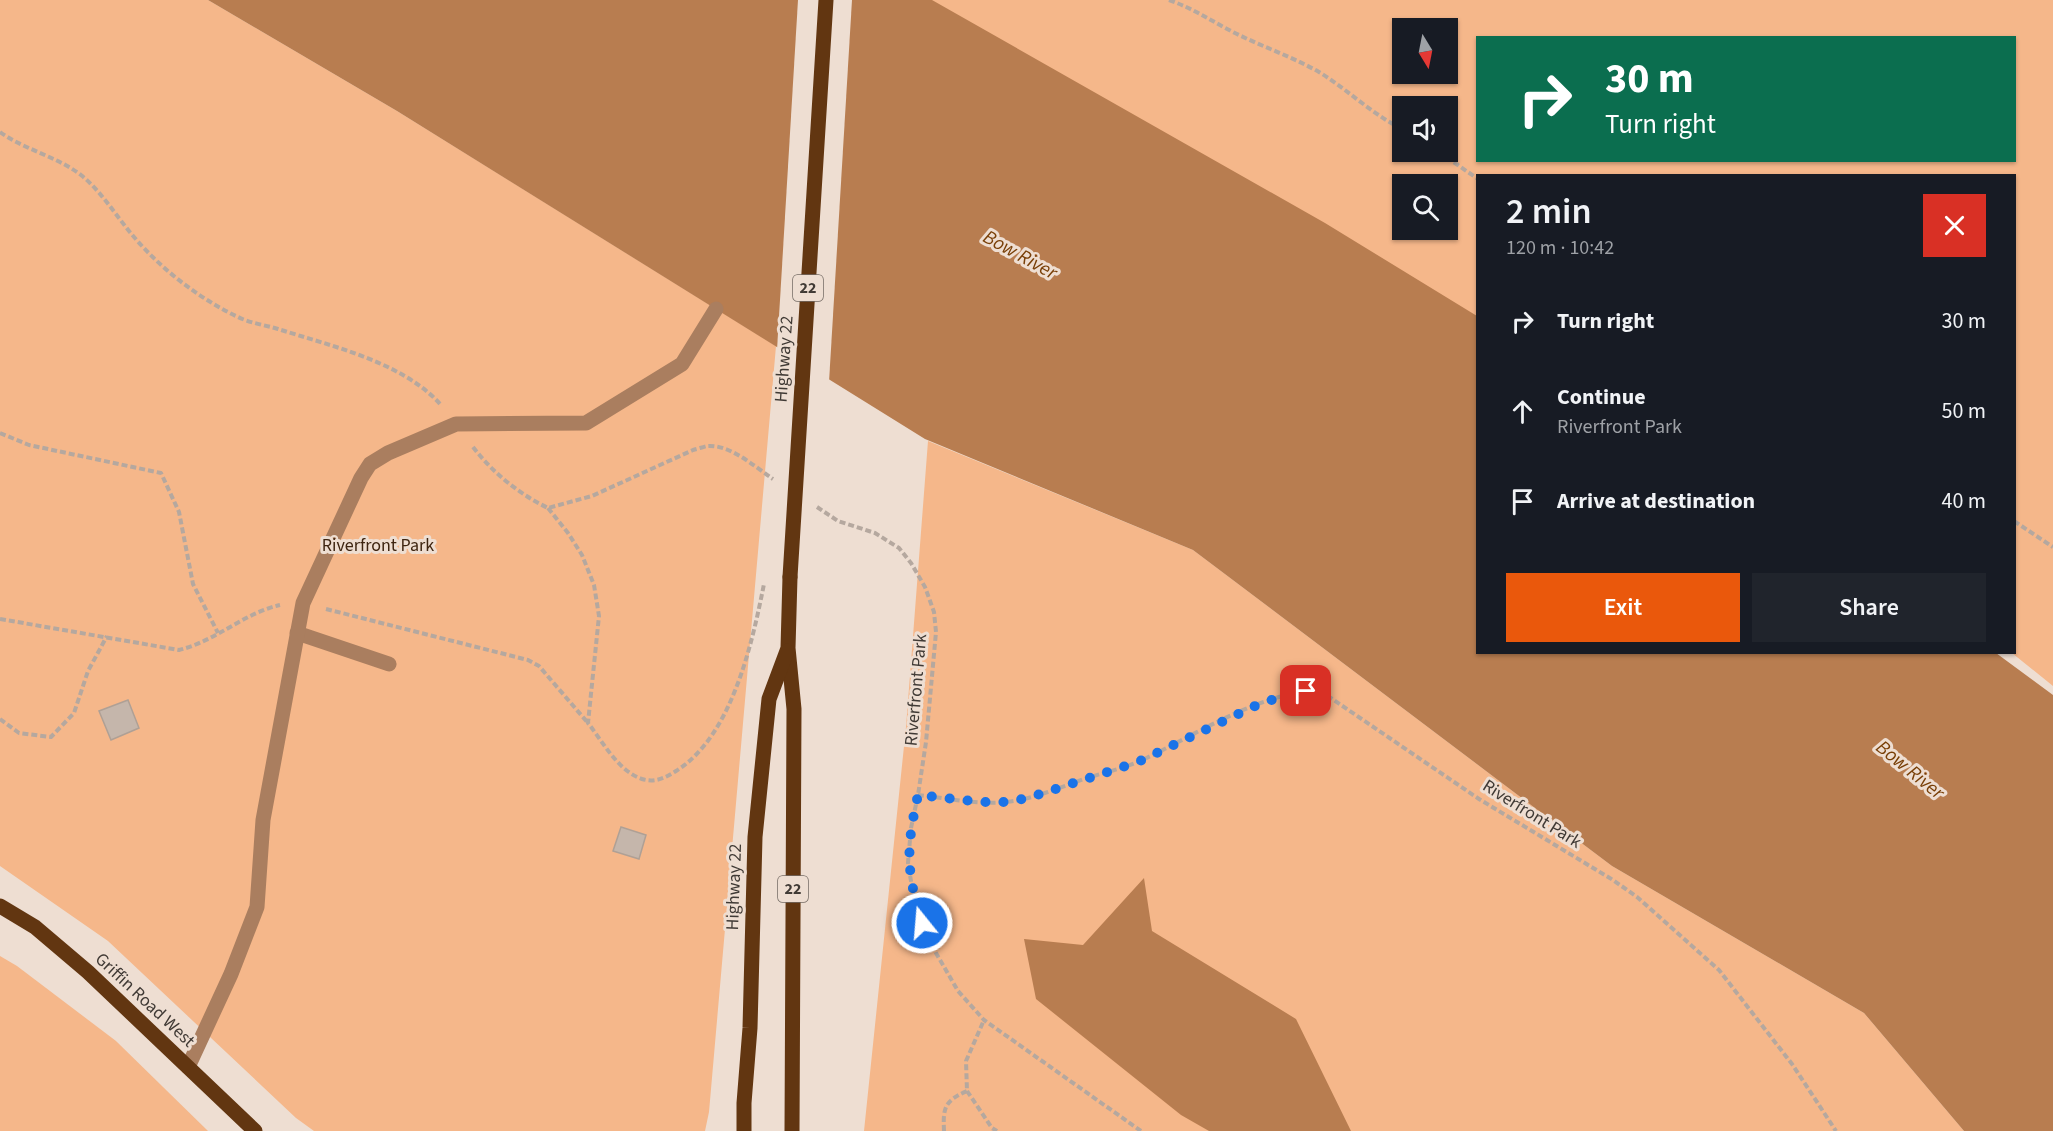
<!DOCTYPE html>
<html lang="en">
<head>
<meta charset="utf-8">
<style>
  :root { --surface:#171b24; --page:#20242c; --text:#f1f3f6; --muted:#9ea1a6; --accent:#ea580c }
  body { margin:0; font-family:"Source Sans 3",sans-serif; background:var(--page); color:var(--text); height:100vh; display:flex; flex-direction:column; font-size:22px; white-space:nowrap }
  * { box-sizing:border-box; margin:0 }
  p { font-size:20px; color:var(--muted) }
  .icon { flex:none; width:33px; height:33px; fill:none; stroke:currentColor; stroke-width:2; stroke-linecap:round; stroke-linejoin:round }
  .map { position:relative; flex:1; overflow:hidden }
  .details { position:absolute; left:1476px; top:174px; width:540px; height:480px; display:flex; flex-direction:column; background:var(--surface); border-radius:0px; box-shadow:0 2px 4px #0004 }
  .details>* { flex:none }
  .hud { position:absolute; left:1476px; top:36px; width:540px; height:126px; border-radius:0px; box-shadow:0 2px 4px #0004; background:#0b6e4f; color:#fff; overflow:hidden }
  .needle { width:39px; rotate:170deg }
  .fabs { position:absolute; left:1392px; top:18px; display:grid; gap:12px }
  .fabs a { display:grid; place-items:center; width:66px; height:66px; border-radius:0px; background:var(--surface); box-shadow:0 2px 4px #0004; font-size:30px }
  .pin { position:absolute; display:grid; place-items:center; width:51px; height:51px; color:#fff; margin:-26px; border-radius:12px; box-shadow:0 3px 9px #0006 }
  .me { position:absolute; width:66px; margin:-33px; rotate:343deg; stroke-linejoin:round; filter:drop-shadow(0 0 4px #0008) }
  .turn { display:flex; align-items:center; gap:21px; height:126px; padding:0 30px; font-size:27px }
  .turn .icon { width:78px; height:78px; stroke-width:2.5 }
  .turn b { display:block; font-size:42px; line-height:51px }
  .round { display:grid; place-items:center; flex:none; width:63px; height:63px; border-radius:0px; background:var(--page) }
  .summary { display:flex; align-items:center; justify-content:space-between; height:102px; padding:0 30px }
  h1 { font-size:36px; font-weight:600; line-height:45px }
  .primary-button { display:flex; gap:12px; margin-top:auto; padding:12px 30px }
  .primary-button a { flex:1; height:69px; border-radius:0px; background:var(--accent); color:#fff; font-size:24px; font-weight:600; line-height:69px; text-align:center }
  .primary-button a+a { background:var(--page); color:var(--text) }
  ul { padding:0; list-style:none }
  li { display:flex; align-items:center; gap:18px; height:90px; padding:0 30px }
  li div { flex:1 }
  li b { display:block; font-size:22px }
  li em { font-style:normal }
  .map>svg:first-child { display:block }
  .green { fill:#f5b78a; fill-rule:evenodd }
  .water { fill:#b87d50 }
  .pier { fill:#eeded2 }
  .building { fill:#c5b6ab; stroke:#afa095; stroke-width:1.5 }
  .lines { fill:none; stroke-linecap:round; stroke-linejoin:round }
  .path { stroke:#b5a89f; stroke-width:4; stroke-dasharray:6 3; stroke-linecap:butt }
  .minor { stroke:#aa7e5f; stroke-width:15 }
  .major { stroke:#623611; stroke-width:15 }
  .major-bridge { stroke:#623611; stroke-width:15 }
  .route { stroke:#1a73e8; stroke-width:10; stroke-dasharray:0 18 }
  .labels { text-anchor:middle; dominant-baseline:central; stroke-width:6; stroke-linejoin:round; paint-order:stroke }
  .shield { fill:#eeded2; stroke:#746b64; stroke-width:1.5 }
  .shield-label { font-size:16px; font-weight:bold; fill:#403a35 }
  .street-label { font-size:18px; fill:#403a35; stroke:#eeded2 }
  .park-label { font-size:18px; fill:#3e2511; stroke:#eeded2 }
  .water-label { font-size:20px; font-style:italic; fill:#793f07; stroke:#eeded2 }
</style>
</head>
<body>
<div class="map">
<svg width="2053" height="1131" viewBox="0 0 2053 1131">
  <rect width="100%" height="100%" fill="#eeded2"/>
  <g class="green">
    <path d="M0,0H208L397,111L776,346L709,1112L705,1131H314L296,1118L108,941L0,866Z"/>
    <path d="M906,0H2053V686L2012,653L2014,652V176H1478L1477,343ZM1402,28H1448V74H1402ZM1478,38H2014V160H1478ZM1402,106H1448V152H1402ZM1402,184H1448V230H1402Z"/>
    <path d="M928,441L1193,550L1612,866L1864,1013L1964,1131H864L906,727Z"/>
    <path d="M0,956L17,966L116,1041L208,1131H0Z"/>
  </g>
  <g class="water">
    <path d="M208,0H932L1325,223L1477,316L1478,652L1996,653L2053,695V1131H1964L1864,1013L1612,866L1193,550L925,439L397,111Z"/>
    <path d="M1144,878L1152,931L1296,1019L1351,1131H1209L1181,1115L1036,999L1024,939L1083,945Z"/>
  </g>
  <path class="pier" d="M798,0H852L829,382L777,350Z"/>
  <g class="building">
    <path d="M128,700L139,728L111,740L99,711Z"/>
    <path d="M621,827L646,835L639,859L613,851Z"/>
  </g>
  <g class="lines">
    <g class="path">
      <path d="M1169,0C1192,8 1210,20 1231,31C1260,46 1291,56 1319,72C1348,90 1372,114 1402,129"/>
      <path d="M0,132C25,150 56,156 81,175C102,192 116,216 134,237C162,270 200,299 238,317C250,323 265,325 278,329C331,346 403,362 441,405"/>
      <path d="M1439,152L1478,179"/>
      <path d="M0,433L29,445L161,473L179,512L193,584L218,633"/>
      <path d="M473,447C493,473 519,494 548,508L592,496L693,450C697,449 703,447 707,446C730,444 755,467 773,479"/>
      <path d="M817,507L838,521L875,533L899,548L911,563L925,587L934,612L936,632L926,742L918,795L911,828L908,863L913,893L922,923L936,953L958,991L984,1020L1141,1131"/>
      <path d="M548,508L568,533L582,555L594,585L599,616L588,723C603,742 618,771 642,779C655,783 665,778 676,771C732,736 752,644 764,584"/>
      <path d="M2014,521L2053,547"/>
      <path d="M326,609L528,660L539,666L588,723"/>
      <path d="M0,619L179,650C216,641 244,613 280,605"/>
      <path d="M0,719L19,733L51,737L74,713L88,671L107,636"/>
      <path d="M918,795C946,798 976,805 1005,802C1031,800 1058,788 1084,779C1102,773 1122,769 1140,761C1191,738 1267,687 1322,692L1479,799L1613,880L1637,897L1719,970L1792,1064L1836,1131"/>
      <path d="M967,1091L992,1128L997,1131"/>
      <path d="M944,1131C943,1108 944,1101 967,1091L966,1061L984,1020"/>
    </g>
    <g class="minor">
      <path d="M297,633L389,664"/>
      <path d="M188,1067L231,974L257,907L263,820L303,603L361,478L370,464L388,453L456,424L586,423L682,364L716,309"/>
    </g>
    <g class="major">
      <path d="M790,577L788,648L794,709L792,1131"/>
      <path d="M0,906L35,927L88,972L255,1131"/>
      <path d="M744,1131V1103L750,1028L755,837L769,699L787,651"/>
    </g>
    <path class="major-bridge" d="M790,577L826,0"/>
  </g>
  <g class="lines">
    <path class="route" d="M922,923C906,870 906,849 918,795L982,802H1006L1028,798L1138,762L1255,706L1283,696L1306,691"/>
  </g>
  <g class="labels">
    <g class="shield">
      <rect x="793" y="275" width="30" height="26" rx="4.5"/>
      <rect x="778" y="876" width="30" height="26" rx="4.5"/>
    </g>
    <g class="shield-label">
      <text x="808" y="288">22</text>
      <text x="793" y="889">22</text>
    </g>
    <g class="street-label">
      <text transform="translate(784 359) rotate(-86)">Highway 22</text>
      <text transform="translate(916 690) rotate(-85)">Riverfront Park</text>
      <text transform="translate(1532 814) rotate(32)">Riverfront Park</text>
      <text transform="translate(734 887) rotate(-88)">Highway 22</text>
      <text transform="translate(145 1000) rotate(43)">Griffin Road West</text>
    </g>
    <g class="park-label">
      <text x="378" y="545">Riverfront Park</text>
    </g>
    <g class="water-label">
      <text transform="translate(1020 255) rotate(29)">Bow River</text>
      <text transform="translate(1910 770) rotate(39)">Bow River</text>
    </g>
  </g>
</svg>
<div class="fabs">
<a><svg class="needle" viewBox="-14 -14 28 28"><path d="M0-13l5 13h-10z" fill="#e53935"/><path d="M0 13l5-13h-10z" fill="#9ea1a6"/></svg></a>
<a><svg class="icon" aria-label="sound" viewBox="0 0 24 24"><path d="M4 9h4l5-4v14l-5-4H4zM17 9q2 3 0 6"/></svg></a>
<a><svg class="icon" aria-label="search" viewBox="0 0 24 24"><circle cx="10" cy="10" r="6"/><path d="M15 15l6 6"/></svg></a>
</div>
<div class="pin" style="left:1306px;top:691px;background:#d93025"><svg class="icon" aria-label="arrive" viewBox="0 0 24 24"><path d="M6 21V4h12l-3 4 3 4H6"/></svg></div>
<svg class="me" style="left:922px;top:923px" viewBox="-20 -20 40 40"><circle r="17" fill="#1a73e8" stroke="#fff" stroke-width="3"/><path d="M0-11L8 9 0 5-8 9z" fill="#fff"/></svg>
<div class="hud">
<div class="turn"><svg class="icon" aria-label="right" viewBox="0 0 24 24"><path d="M7 20v-9h11M14 6l5 5-5 5"/></svg><div><b>30 m</b>Turn right</div></div>
</div>
<section class="details">
<div class="summary"><div><h1>2 min</h1><p>120 m · 10:42</p></div><a class="round" style="background:#d93025;color:#fff"><svg class="icon" aria-label="close" viewBox="0 0 24 24"><path d="M6 6l12 12M18 6L6 18"/></svg></a></div>
<ul>
<li><svg class="icon" aria-label="right" viewBox="0 0 24 24"><path d="M7 20v-9h11M14 6l5 5-5 5"/></svg><div><b>Turn right</b></div><em>30 m</em></li>
<li><svg class="icon" aria-label="ahead" viewBox="0 0 24 24"><path d="M12 20V5M6 11l6-6 6 6"/></svg><div><b>Continue</b><p>Riverfront Park</p></div><em>50 m</em></li>
<li><svg class="icon" aria-label="arrive" viewBox="0 0 24 24"><path d="M6 21V4h12l-3 4 3 4H6"/></svg><div><b>Arrive at destination</b></div><em>40 m</em></li>
</ul>
<div class="primary-button"><a>Exit</a><a>Share</a></div>
</section>
</div>
</body>
</html>
